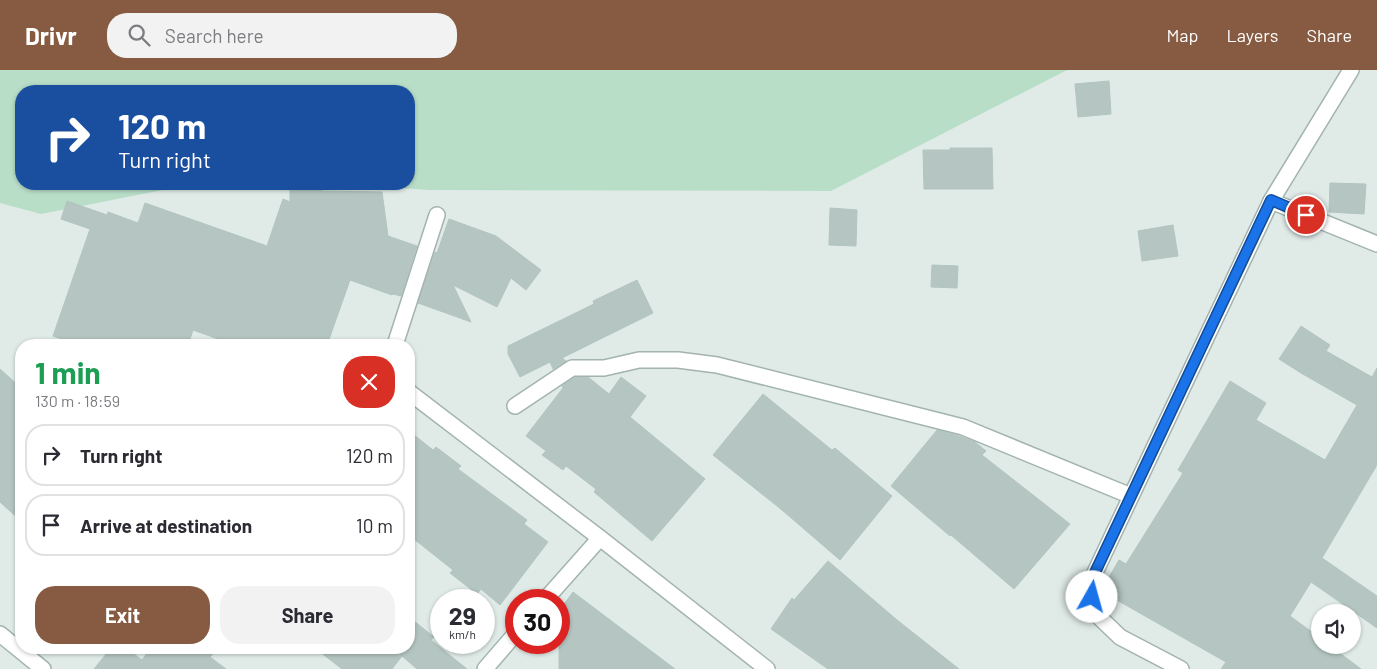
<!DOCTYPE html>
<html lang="en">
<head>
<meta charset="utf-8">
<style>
  :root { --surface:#fff; --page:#f2f2f3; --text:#2b2b33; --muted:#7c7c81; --line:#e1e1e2; --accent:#875b41 }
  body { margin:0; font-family:Barlow,sans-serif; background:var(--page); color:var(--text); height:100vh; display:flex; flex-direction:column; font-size:19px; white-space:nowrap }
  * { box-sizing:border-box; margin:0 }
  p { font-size:16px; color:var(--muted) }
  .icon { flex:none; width:28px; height:28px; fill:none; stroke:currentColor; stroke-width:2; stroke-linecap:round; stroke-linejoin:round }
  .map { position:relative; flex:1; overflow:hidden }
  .side { position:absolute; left:15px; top:269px; width:400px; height:315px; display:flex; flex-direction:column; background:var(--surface); border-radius:20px; box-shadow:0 1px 4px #0004 }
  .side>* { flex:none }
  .banner { position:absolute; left:15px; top:15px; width:400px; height:105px; border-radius:20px; box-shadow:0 1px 4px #0004; background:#1a4fa0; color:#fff; overflow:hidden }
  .fabs { position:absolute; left:1311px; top:534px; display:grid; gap:10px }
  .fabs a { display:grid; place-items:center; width:50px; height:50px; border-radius:50%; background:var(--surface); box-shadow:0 1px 4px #0004; font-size:25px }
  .speed { position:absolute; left:430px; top:519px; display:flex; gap:10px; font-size:25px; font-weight:700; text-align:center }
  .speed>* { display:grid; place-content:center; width:65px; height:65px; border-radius:50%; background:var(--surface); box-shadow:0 1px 4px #0004; line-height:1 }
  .speed small { font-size:12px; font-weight:400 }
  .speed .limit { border:8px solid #d22; background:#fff; color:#111 }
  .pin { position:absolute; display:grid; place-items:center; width:42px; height:42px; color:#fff; margin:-21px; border:2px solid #fff; border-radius:50%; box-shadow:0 1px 5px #0007 }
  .me { position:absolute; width:55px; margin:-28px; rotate:7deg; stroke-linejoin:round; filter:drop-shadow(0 0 4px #0008) }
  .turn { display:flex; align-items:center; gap:18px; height:105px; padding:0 20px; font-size:22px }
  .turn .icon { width:65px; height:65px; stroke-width:2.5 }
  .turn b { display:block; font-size:35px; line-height:42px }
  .round { display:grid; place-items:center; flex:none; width:52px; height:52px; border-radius:20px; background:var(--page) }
  .summary { display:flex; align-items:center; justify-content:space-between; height:85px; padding:0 20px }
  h1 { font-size:30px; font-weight:700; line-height:38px; color:#1e9e55 }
  .cta { display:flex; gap:10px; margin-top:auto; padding:10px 20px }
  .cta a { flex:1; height:58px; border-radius:20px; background:var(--accent); color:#fff; font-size:20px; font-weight:700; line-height:58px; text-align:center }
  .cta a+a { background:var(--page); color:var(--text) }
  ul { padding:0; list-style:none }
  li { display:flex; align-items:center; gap:15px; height:62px; margin:0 10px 8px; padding:0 10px; border:2px solid var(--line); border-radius:20px }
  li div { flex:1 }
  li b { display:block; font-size:19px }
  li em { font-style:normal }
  header { display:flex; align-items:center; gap:30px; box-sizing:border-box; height:70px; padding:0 25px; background:var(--accent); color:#fff }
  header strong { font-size:24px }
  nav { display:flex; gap:28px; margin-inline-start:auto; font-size:18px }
  .search { width:350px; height:45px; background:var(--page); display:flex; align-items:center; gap:12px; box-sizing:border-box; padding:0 18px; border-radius:20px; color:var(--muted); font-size:19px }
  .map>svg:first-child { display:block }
  .green { fill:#b8dec8 }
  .building { fill:#b5c6c2; stroke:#b2c5c0 }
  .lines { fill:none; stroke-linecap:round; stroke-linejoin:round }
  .minor-casing { stroke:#a3b3b0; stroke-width:18 }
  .minor { stroke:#fff; stroke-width:15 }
  .route-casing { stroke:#114b97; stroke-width:12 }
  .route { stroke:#1a73e8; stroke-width:9 }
</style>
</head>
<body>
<header>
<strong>Drivr</strong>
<div class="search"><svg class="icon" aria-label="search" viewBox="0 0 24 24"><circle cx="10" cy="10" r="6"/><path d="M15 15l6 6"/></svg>Search here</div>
<nav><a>Map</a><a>Layers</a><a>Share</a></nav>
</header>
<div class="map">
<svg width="1377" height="599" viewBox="0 0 1377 599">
  <rect width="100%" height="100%" fill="#e0ebe8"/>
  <path class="green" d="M0,0H1067L831,121L429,120L346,114H409V21H21V114H193L41,144L0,133Z"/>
  <g class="building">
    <path d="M1109,11L1111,44L1078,47L1075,14Z"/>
    <path d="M950,78H992L993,119H924L923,80H950Z"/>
    <path d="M1330,113L1366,114L1364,144L1329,142Z"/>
    <path d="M290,116L321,117L322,121L382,122L388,166L417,176L401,226L393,224L392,225L350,210L327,275H235L193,260L188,275H79L53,266L90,159L61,149L67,131L107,145L108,142L138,153L145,133L267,176L283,129L290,132Z"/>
    <path d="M830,138L857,140L856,176L829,175Z"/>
    <path d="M449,149L496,166L541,200L526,220L511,208L497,237L453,215L471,252L418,233L435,182L437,183Z"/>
    <path d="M1173,155L1178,186L1142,191L1138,161Z"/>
    <path d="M932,195L958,196L957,218L931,217Z"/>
    <path d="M637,210L653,243L562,288L566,291L553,299L550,292L520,307L508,284V276L594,234L593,231Z"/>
    <path d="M1301,256L1330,275L1326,281L1372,307L1377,298V395L1322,488L1377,526V558L1311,512L1290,546L1320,568V575H1329L1361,599H1221L1226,592L1101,521L1119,490L1126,494L1183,403L1178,400L1230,311L1266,333L1256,350L1325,390L1357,335L1301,303L1279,289Z"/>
    <path d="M0,299L21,318V451L0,432Z"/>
    <path d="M575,307H588L609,324L621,307L646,326L630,347L705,409L652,471L594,422L596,419L566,396L563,400L542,385L546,381L526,366L563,318L562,316Z"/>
    <path d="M763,324L832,380L835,378L892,426L840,490L782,440L713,385Z"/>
    <path d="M937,360L959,366L975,372L986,381L982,385L1070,454L1014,519L951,465L950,466L891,416Z"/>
    <path d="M409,361L433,380L436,377L461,396L458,399L527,450L524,454L548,472L500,535L481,519L477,524L450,503L453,500L409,465Z"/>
    <path d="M828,491L897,550L959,599H828L771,559L792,528L794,530Z"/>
    <path d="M573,522L675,599H559V541Z"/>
    <path d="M409,547L434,567L431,570L467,599H417L402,586L392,599H342L315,578H409Z"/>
    <path d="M111,578H126L142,590L151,578H218L210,587L226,599H94Z"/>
  </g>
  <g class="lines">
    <defs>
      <g id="minor">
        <path d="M1271,131L1377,174"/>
        <path d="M395,275L437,145"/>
        <path d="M409,322L600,468L767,599"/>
        <path d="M515,336L572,298H604L639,290H678L717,295L963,357L1131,426"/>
        <path d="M545,530L600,468"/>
        <path d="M0,564L43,599"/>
        <path d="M485,599L516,563"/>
        <path d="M1181,599L1120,567L1093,541L1090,513L1271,131L1351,0"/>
      </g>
    </defs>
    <use href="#minor" class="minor-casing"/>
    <use href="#minor" class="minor"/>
  </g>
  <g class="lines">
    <defs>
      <path id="route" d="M1092,527L1090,513L1271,130L1306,145"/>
    </defs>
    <use href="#route" class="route-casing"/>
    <use href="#route" class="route"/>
  </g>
</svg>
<div class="fabs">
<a><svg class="icon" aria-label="sound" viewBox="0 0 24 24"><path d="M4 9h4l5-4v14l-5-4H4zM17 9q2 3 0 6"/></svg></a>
</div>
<div class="speed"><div>29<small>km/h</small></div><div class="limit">30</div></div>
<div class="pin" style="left:1306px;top:145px;background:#d93025"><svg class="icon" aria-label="arrive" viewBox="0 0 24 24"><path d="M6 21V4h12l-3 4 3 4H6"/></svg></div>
<svg class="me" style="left:1092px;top:527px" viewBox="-20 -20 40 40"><circle r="19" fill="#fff"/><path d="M0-13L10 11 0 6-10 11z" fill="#1a73e8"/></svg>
<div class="banner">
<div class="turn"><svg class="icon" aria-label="right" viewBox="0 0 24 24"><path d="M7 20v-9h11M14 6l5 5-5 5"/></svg><div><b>120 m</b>Turn right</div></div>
</div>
<section class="side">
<div class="summary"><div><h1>1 min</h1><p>130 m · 18:59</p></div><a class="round" style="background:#d93025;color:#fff"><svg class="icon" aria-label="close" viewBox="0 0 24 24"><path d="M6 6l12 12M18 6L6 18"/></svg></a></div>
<ul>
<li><svg class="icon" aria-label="right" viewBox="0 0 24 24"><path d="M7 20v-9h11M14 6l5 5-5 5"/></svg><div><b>Turn right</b></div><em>120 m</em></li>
<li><svg class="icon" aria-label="arrive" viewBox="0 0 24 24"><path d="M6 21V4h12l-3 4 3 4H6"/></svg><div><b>Arrive at destination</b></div><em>10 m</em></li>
</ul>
<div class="cta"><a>Exit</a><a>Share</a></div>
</section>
</div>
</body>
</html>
